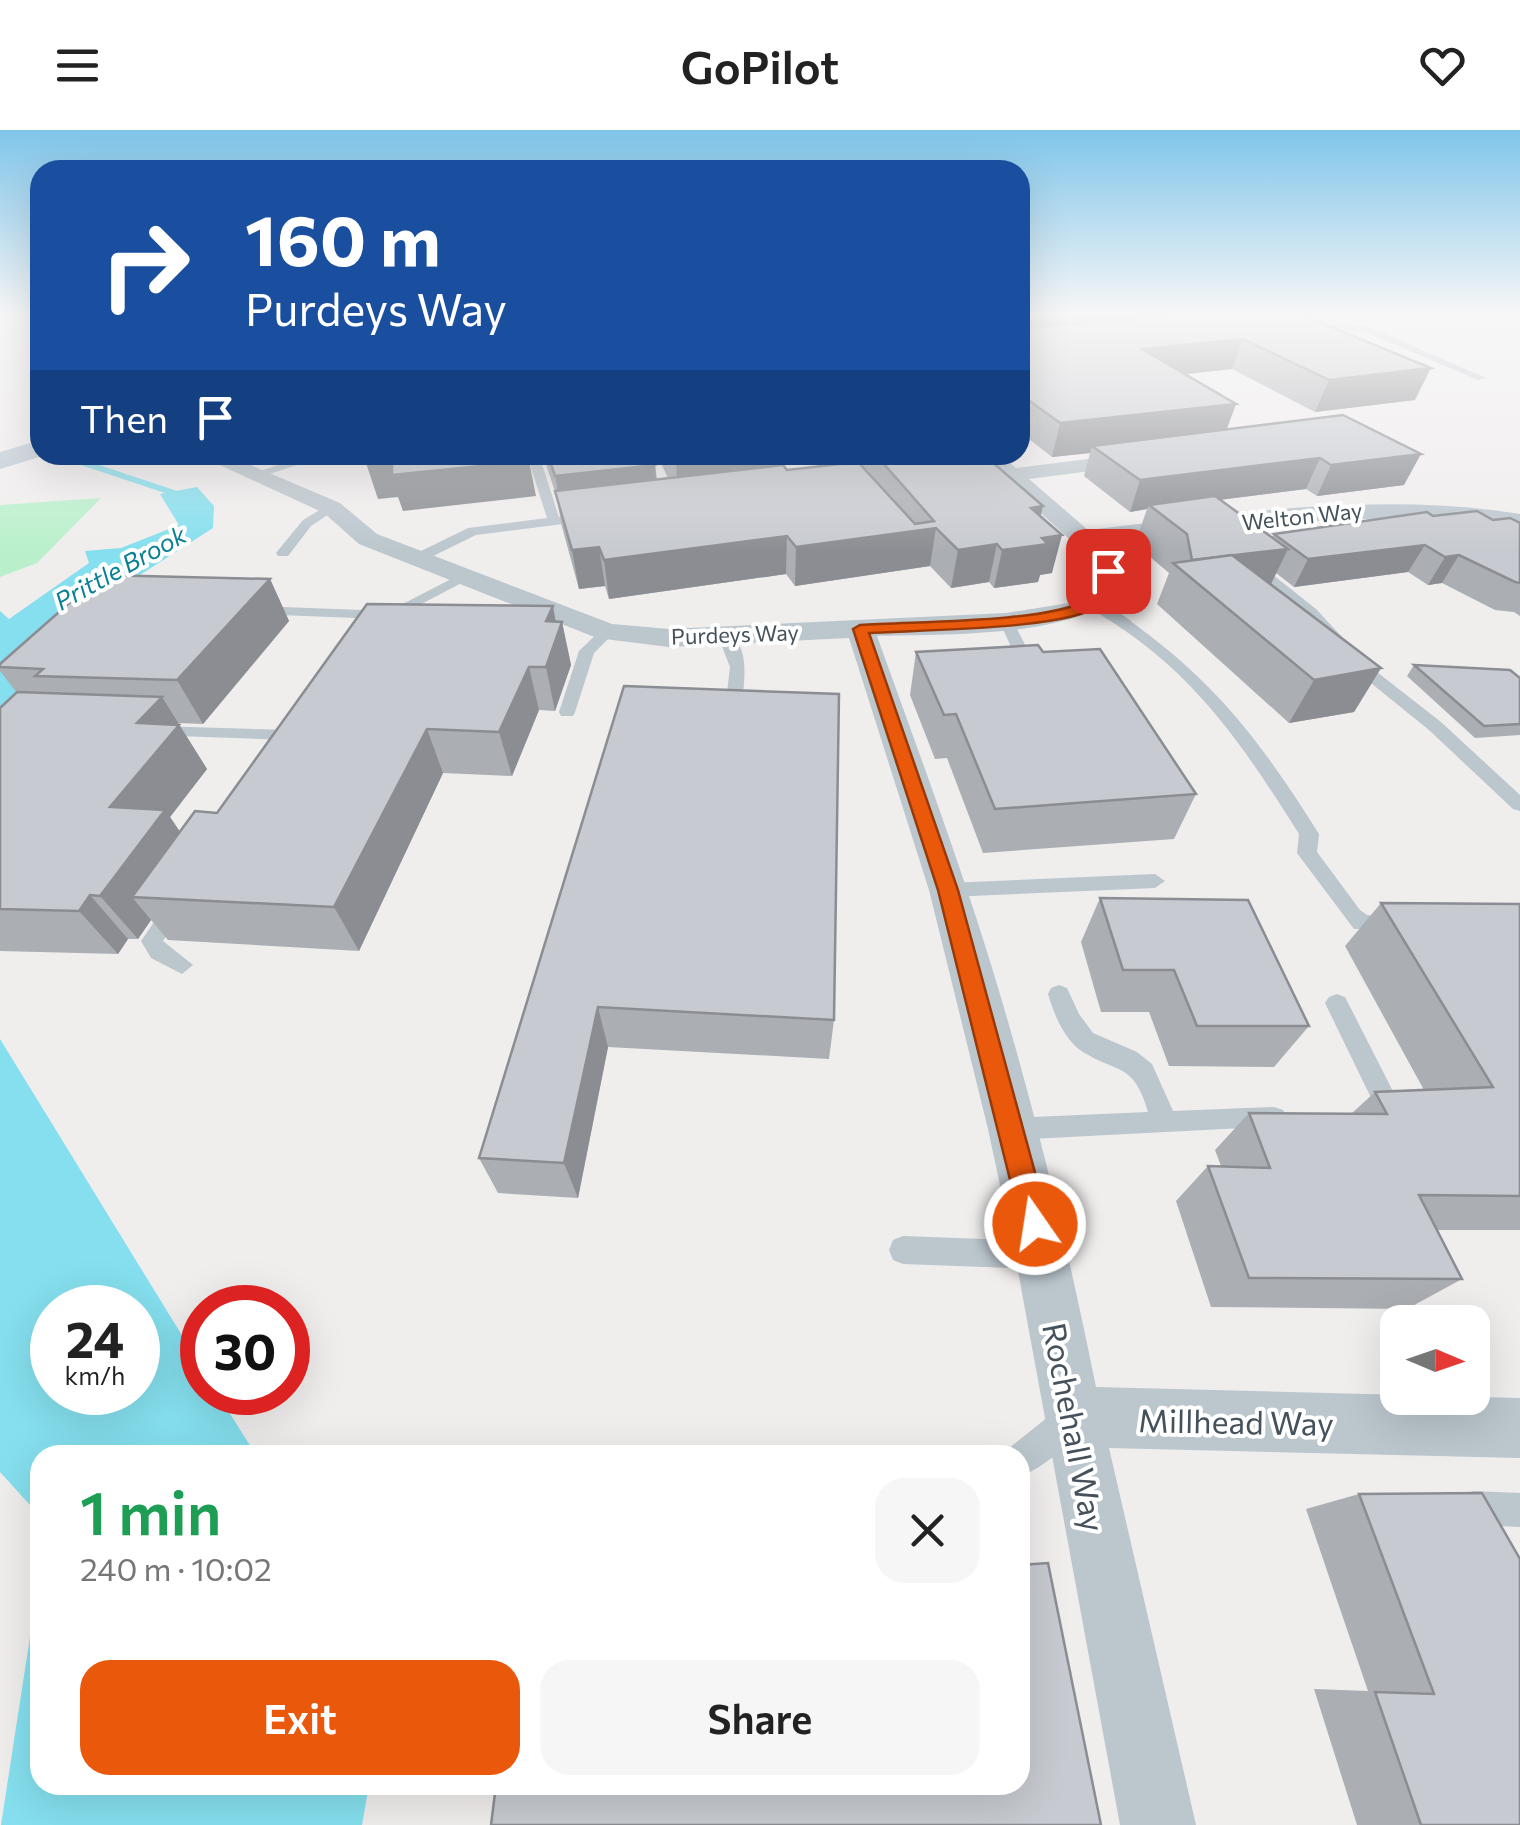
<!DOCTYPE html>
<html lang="en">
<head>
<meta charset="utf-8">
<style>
  :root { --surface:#fff; --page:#f6f6f6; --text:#222; --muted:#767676; --accent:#ea580c }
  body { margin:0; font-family:Commissioner,sans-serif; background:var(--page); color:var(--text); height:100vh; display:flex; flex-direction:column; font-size:38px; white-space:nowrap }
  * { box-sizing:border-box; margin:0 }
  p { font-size:32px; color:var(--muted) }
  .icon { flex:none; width:55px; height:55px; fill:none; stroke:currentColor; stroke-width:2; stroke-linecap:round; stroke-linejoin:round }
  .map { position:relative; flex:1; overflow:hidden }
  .sheet { position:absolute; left:30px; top:1315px; width:1000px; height:350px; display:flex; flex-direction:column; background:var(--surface); border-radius:30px; box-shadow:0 10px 40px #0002 }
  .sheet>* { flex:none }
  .banner { position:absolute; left:30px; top:30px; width:1000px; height:305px; border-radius:30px; box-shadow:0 10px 40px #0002; background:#1a4fa0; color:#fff; overflow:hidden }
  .needle { width:65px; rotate:92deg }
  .tools { position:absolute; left:1380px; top:1175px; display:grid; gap:20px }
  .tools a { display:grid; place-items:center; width:110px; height:110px; border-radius:20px; background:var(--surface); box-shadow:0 10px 40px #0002; font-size:50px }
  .speed { position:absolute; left:30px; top:1155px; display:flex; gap:20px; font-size:50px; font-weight:700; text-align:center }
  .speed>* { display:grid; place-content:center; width:130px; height:130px; border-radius:50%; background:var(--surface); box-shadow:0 10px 40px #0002; line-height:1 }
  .speed small { font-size:25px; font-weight:400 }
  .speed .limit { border:15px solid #d22; background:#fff; color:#111 }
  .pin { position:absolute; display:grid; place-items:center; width:85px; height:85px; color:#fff; margin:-42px; border-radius:20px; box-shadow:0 5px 15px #0006 }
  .me { position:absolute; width:110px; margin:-55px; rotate:347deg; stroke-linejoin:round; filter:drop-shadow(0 0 8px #0008) }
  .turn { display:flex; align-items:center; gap:35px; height:210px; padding:0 50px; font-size:45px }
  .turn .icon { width:130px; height:130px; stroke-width:2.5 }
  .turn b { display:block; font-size:70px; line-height:85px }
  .then { display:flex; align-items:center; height:95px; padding:0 50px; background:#0003; gap:20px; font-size:38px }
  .round { display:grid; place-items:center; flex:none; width:105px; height:105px; border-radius:30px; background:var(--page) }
  .head { display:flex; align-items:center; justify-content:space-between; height:170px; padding:0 50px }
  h1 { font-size:60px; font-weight:600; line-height:75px; color:#1e9e55 }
  .button { display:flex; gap:20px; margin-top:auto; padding:20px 50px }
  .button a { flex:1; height:115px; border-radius:30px; background:var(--accent); color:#fff; font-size:40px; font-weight:600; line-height:115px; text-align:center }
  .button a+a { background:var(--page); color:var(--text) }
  header { display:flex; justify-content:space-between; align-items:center; height:130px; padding:0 50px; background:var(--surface); font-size:45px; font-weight:600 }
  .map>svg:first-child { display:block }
  .green { fill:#b9f0cb }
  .water { fill:#85dfee; fill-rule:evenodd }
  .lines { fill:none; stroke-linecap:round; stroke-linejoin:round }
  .stream { stroke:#85dfee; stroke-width:6 }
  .lane { fill:#bbc6cd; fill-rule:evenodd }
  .street { fill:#bbc6cd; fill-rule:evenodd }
  .secondary { fill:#bac7d2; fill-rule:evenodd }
  .wall { fill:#abaeb3 }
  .shaded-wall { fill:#8b8d92 }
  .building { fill:#c7cad0; stroke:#8b8d92; stroke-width:2.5 }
  .route { fill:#ea580c; stroke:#983908; stroke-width:2.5 }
  .labels { text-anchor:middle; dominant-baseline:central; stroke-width:8; stroke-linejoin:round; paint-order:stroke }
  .far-street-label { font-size:22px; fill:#45525b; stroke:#fff }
  .far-water-label { font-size:25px; font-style:italic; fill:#098095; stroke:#fff }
  .near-street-label { font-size:32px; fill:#45525b; stroke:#fff }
</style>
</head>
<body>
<header><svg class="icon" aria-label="menu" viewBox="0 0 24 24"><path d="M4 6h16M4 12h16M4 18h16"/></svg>GoPilot<svg class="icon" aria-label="heart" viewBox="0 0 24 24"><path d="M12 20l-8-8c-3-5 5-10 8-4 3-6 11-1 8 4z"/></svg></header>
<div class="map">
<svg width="1520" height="1695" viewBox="0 0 1520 1695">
  <rect width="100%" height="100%" fill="#f0eded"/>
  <path class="green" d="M101,368L37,433L0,447V375Z"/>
  <g class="water">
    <path d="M197,357L214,376L213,398L59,497L0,593V481L9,489L89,433L85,421L121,418L179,395L160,364Z"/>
    <path d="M0,909L202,1238V1262L217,1263L256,1325H40V1386L0,1342ZM52,1178H138V1262H52Z"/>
    <path d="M40,1442V1655H369L362,1695H1Z"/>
  </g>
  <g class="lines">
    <path class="stream" d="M60,325L183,366"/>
    <g class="lane">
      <path d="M1293,193L1367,196L1486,248L1478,250L1363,201L1290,198Z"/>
      <path d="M331,325H371L297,335L257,348L251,344L296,329Z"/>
      <path d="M527,325H539L559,387L590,383L594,384V390L476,405L421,432H411V426L468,398L547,388Z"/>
      <path d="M808,325H820L844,353V359H836Z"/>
      <path d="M328,375L338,378L311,396L288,426H278L276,423L303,390Z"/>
      <path d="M1243,429H1253L1316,479L1368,535L1441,592L1520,665V681L1513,679L1429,600L1356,541L1306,485L1243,435Z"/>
      <path d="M459,445L471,448L387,492L380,489L255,484L248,480L255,476L389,481Z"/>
      <path d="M1087,471C1106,469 1126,488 1141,499C1222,559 1266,620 1319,704L1317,722L1360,780L1367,785L1402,787L1405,793L1402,799H1354L1297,723L1299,704C1239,609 1189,534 1087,477Z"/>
      <path d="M1001,488L1013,491L1039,542L1037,545L1023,542L999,491Z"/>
      <path d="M602,499L615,502L594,523L575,582L573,586H561L559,582L579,521Z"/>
      <path d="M726,501C752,515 744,555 741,580L733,585L725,580L730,537L718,506Z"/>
      <path d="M155,596L291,600L300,605L291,610L149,605V597Z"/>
      <path d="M1155,744L1165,751L1155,758L948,767L938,760L948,753Z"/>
      <path d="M177,766L187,774L163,811L193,835L182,844L151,828L141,811L170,769Z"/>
      <path d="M1059,855L1067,858L1079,884L1093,903L1137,922L1152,934L1173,981L1274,977L1283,980L1287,988L1283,996L1012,1010L1003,1007L999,999L1003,991L1012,988L1148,982C1134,931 1116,944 1080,920C1063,907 1054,884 1048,864L1051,858Z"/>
      <path d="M1337,864L1345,867L1400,975L1404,983L1400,991L1391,994L1377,991L1373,983L1376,978L1325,873L1329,867Z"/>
      <path d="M903,1106L1042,1111L1052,1115L1056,1125L1052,1135L1042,1139L903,1134L893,1130L889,1120L893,1110Z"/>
      <path d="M1069,1274L1080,1279L1085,1290C1076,1312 1042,1338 1020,1347V1325H1006L1008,1319L1058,1279Z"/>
      <path d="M1473,1361L1520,1363V1397L1473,1395L1461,1390L1456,1378L1461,1366Z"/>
    </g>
    <path class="street" d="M1144,322L1152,323L1155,328L1152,333L1029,349L1088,400C1233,384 1375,361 1520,384V398C1380,376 1243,397 1104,413C1113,422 1119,434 1119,447C1116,511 924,504 877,506C907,590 938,673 966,757C1021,920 1062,1089 1096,1257L1520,1268V1328L1109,1318L1196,1695H1120L1015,1125L988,999L929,760L849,508L669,517L597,508L359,414L324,383L198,325H227L340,373L377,404L612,494L669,499L1006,483L1069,473L1090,458L1093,445L1089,427L977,325H1001L1016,338Z"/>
    <path class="secondary" d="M40,310V325H46L0,339V322Z"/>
  </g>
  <g class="wall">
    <path d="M1020,185H1302L1415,270L1315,282L1232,239L1185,244L1227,299L1404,355L1317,366L1306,359L1220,370L1272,407L1274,404L1433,386L1493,390L1520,393V486L1514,482L1495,480L1442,453L1428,455L1408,442L1294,457L1276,443L1271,455L1381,538L1354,582L1289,593L1157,474L1169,443L1135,414L1147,379L1130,382L1084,346L1090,323L1052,327L1020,302Z"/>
    <path d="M543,325H650L655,335L657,349L668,348L658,327L653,325H774V336L787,340L848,333L840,325H984L1041,386L1052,443L1040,445L1038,452L994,458L989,452L951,458L930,436L795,456L786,444L609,469L605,456L579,459L562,397L556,365Z"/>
    <path d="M270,449L289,491L203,594L178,593L207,639L170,687L180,702L217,683L556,492H562L571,535L555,581L539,580L512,646L443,643L359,821L168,810L151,790L138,809H128L118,824L0,821V578L17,563L0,541V534Z"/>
    <path d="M916,522H1043L1196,664L1174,709L983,723L947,628L935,629L910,565Z"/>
    <path d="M1414,535L1520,548V605L1475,608L1407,546Z"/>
    <path d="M624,556L834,890L829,929L608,917L578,1068L498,1063L479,1028Z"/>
    <path d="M1100,768L1309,896L1274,937L1169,936L1149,882H1101L1081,812Z"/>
    <path d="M1381,773L1520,774V1100H1437L1462,1149L1407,1179L1211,1177L1176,1071L1208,1036H1221L1215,1020L1249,983L1351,984L1375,962L1424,960L1345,816Z"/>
    <path d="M1359,1364L1520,1695H1357L1314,1559L1368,1561L1306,1379Z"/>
  </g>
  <g class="shaded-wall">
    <path d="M1024,185H1183L1020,210Z"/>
    <path d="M1243,209L1232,239L1133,250L1142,219Z"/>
    <path d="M1431,238L1415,270L1315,282L1329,250Z"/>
    <path d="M1236,274L1224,307L1092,316L1090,323L1052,327L1060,293Z"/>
    <path d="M1421,324L1404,355L1317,366L1331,335Z"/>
    <path d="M742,325H774L773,357L678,368L676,332Z"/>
    <path d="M1320,328L1306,359L1154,378L1149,375L1147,379L1130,382L1140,350Z"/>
    <path d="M392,330L529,331L536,366L403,381L398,367L378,369L366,333Z"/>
    <path d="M655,335L658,371L562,383L555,346Z"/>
    <path d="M1043,376L1034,414L1031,378Z"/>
    <path d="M936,398L930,436L795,456L796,417Z"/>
    <path d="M1062,405L1052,443L1040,445L1038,452L994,458L1002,420L1042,408Z"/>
    <path d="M787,406L786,444L609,469L604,430Z"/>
    <path d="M997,414L989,452L951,458L958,420Z"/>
    <path d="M1425,415L1408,442L1294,457L1308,429Z"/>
    <path d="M599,417L605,456L579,459L572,420Z"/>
    <path d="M1288,419L1268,460L1192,430Z"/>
    <path d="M1459,425L1442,453L1428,455L1445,427Z"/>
    <path d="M270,449L289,491L203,594L177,550Z"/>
    <path d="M553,476L558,504L562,492L571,535L555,581L546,537V491Z"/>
    <path d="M529,537L539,580L512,646L499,602Z"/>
    <path d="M1381,538L1354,582L1289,593L1314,550Z"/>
    <path d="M162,567L207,639L170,687L195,724L132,767L151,790L138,809L100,766L110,677L137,593Z"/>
    <path d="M427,599L443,643L359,821L334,777Z"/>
    <path d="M90,765L128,809L118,824L79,781Z"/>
    <path d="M598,877L608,917L578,1068L564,1033Z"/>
  </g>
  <g class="building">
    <path d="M1020,185H1024L1022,194L1026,198L1179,185H1302L1431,238L1329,250L1243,209L1142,219L1236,274L1060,293L1020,264Z"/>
    <path d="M1343,285L1421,324L1331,335L1320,328L1140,350L1092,316Z"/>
    <path d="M366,325H527L529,331L392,345V330L366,333Z"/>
    <path d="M548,325H650L655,335L555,346Z"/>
    <path d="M672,325H742L676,332Z"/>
    <path d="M876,325H984L1043,376L1031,378L1062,405L1042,408L1048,414L1002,420L997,414L958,420L936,398L796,417L787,406L604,430L599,417L572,420L555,361L783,335L787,340L858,332L915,394L934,391Z"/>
    <path d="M1215,366L1288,419L1192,430L1187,404L1149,375Z"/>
    <path d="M1477,381L1493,390L1510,388L1520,393V453L1515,452L1459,425L1445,427L1425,415L1308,429L1274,404L1427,382L1433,386Z"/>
    <path d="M1232,425L1381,538L1314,550L1173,433Z"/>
    <path d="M101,445L270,449L177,550L35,546L43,539L0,537V534Z"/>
    <path d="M367,474L553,476L546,491L562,492L546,537H529L499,602L427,599L334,777L132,767L195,681L217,683Z"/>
    <path d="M1038,515L1043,522L1100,519L1196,664L995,679L956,584L944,585L916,522Z"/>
    <path d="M1414,535L1510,540L1520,548V594L1484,596Z"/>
    <path d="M624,556L839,564L834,890L598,877L564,1033L479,1028Z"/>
    <path d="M17,562L162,567L137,593L179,595L110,677L165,680L100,766L90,765L79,781L0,779V578Z"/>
    <path d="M1100,768L1248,770L1309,896H1197L1174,840H1123Z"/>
    <path d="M1381,773L1520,774V1066L1419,1065L1462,1149L1249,1148L1208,1036L1270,1038L1249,983L1387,984L1375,962L1493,957Z"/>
    <path d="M1482,1363L1520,1429V1695H1421L1375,1562L1434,1564L1359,1364Z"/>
    <path d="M1048,1433L1101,1695H491L496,1655H1020V1435Z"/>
  </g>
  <linearGradient id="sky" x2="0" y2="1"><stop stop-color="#80c5ea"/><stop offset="0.44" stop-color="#f8f7f7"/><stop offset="1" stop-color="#f8f7f7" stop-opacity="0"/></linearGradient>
  <rect width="1520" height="422" fill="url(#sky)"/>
  <path class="route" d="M1108,437L1115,441C1113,455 1110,465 1099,475C1071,500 913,500 869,503L958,760L1049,1094L1045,1103L1035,1107L1025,1103L1021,1094L938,760L853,499L860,495C914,491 1039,493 1083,472C1096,466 1099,454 1101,441Z"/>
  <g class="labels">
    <g class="far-street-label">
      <text transform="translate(1302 386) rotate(-6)">Welton Way</text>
      <text transform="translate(735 504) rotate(-2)">Purdeys Way</text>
    </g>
    <g class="far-water-label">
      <text transform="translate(120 437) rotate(-29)">Prittle Brook</text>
    </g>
    <g class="near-street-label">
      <text transform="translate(1236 1291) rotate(1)">Millhead Way</text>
      <text transform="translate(1075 1297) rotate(79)">Rochehall Way</text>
    </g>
  </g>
</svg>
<div class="tools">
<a><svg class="needle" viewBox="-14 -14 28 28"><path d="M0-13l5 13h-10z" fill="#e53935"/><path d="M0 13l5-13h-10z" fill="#767676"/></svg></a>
</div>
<div class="speed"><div>24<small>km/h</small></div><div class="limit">30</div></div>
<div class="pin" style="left:1108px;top:441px;background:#d93025"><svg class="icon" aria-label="arrive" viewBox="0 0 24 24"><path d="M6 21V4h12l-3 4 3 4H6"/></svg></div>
<svg class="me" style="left:1035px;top:1094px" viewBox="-20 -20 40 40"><circle r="17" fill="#ea580c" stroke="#fff" stroke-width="3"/><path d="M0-11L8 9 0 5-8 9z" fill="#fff"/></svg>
<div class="banner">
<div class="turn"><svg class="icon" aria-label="right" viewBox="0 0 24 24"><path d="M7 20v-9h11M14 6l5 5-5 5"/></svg><div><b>160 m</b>Purdeys Way</div></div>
<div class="then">Then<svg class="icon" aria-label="arrive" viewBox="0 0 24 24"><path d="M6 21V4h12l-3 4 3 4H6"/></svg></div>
</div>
<section class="sheet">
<div class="head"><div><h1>1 min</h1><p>240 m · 10:02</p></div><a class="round"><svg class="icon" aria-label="close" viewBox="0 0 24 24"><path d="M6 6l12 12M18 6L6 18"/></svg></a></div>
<div class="button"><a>Exit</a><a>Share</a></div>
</section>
</div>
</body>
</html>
